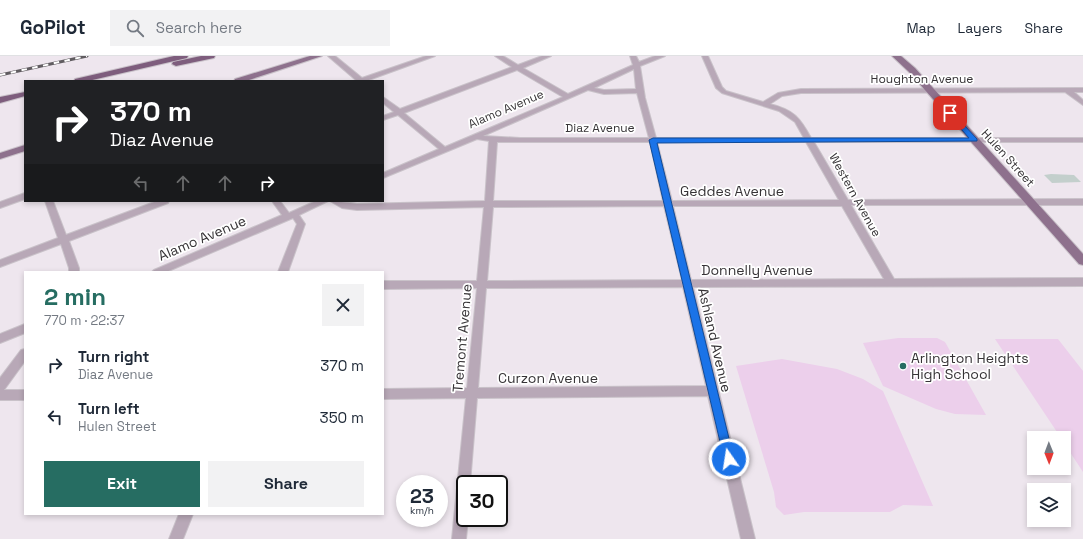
<!DOCTYPE html>
<html lang="en">
<head>
<meta charset="utf-8">
<style>
  :root { --surface:#fff; --page:#f2f2f3; --text:#1f2937; --muted:#747a83; --line:#e0e1e3; --accent:#266d62 }
  body { margin:0; font-family:"Space Grotesk",sans-serif; background:var(--page); color:var(--text); height:100vh; display:flex; flex-direction:column; font-size:15px; white-space:nowrap }
  * { box-sizing:border-box; margin:0 }
  p { font-size:13px; color:var(--muted) }
  .icon { flex:none; width:22px; height:22px; fill:none; stroke:currentColor; stroke-width:2; stroke-linecap:round; stroke-linejoin:round }
  .map { position:relative; flex:1; overflow:hidden }
  .panel { position:absolute; left:24px; top:215px; width:360px; height:244px; display:flex; flex-direction:column; background:var(--surface); border-radius:0px; box-shadow:0 2px 6px #0003 }
  .panel>* { flex:none }
  .hud { position:absolute; left:24px; top:24px; width:360px; height:122px; border-radius:0px; box-shadow:0 2px 6px #0003; background:#202124; color:#fff; overflow:hidden }
  .needle { width:26px; rotate:179deg }
  .fabs { position:absolute; left:1027px; top:375px; display:grid; gap:8px }
  .fabs a { display:grid; place-items:center; width:44px; height:44px; border-radius:0px; background:var(--surface); box-shadow:0 2px 6px #0003; font-size:20px }
  .speed { position:absolute; left:396px; top:419px; display:flex; gap:8px; font-size:20px; font-weight:700; text-align:center }
  .speed>* { display:grid; place-content:center; width:52px; height:52px; border-radius:50%; background:var(--surface); box-shadow:0 2px 6px #0003; line-height:1 }
  .speed small { font-size:10px; font-weight:400 }
  .speed .limit { border:2px solid #111; border-radius:6px; background:#fff; color:#111 }
  .pin { position:absolute; display:grid; place-items:center; width:34px; height:34px; color:#fff; margin:-17px; border-radius:8px; box-shadow:0 2px 6px #0006 }
  .me { position:absolute; width:44px; margin:-22px; rotate:347deg; stroke-linejoin:round; filter:drop-shadow(0 0 3px #0008) }
  .turn { display:flex; align-items:center; gap:14px; height:84px; padding:0 20px; font-size:18px }
  .turn .icon { width:52px; height:52px; stroke-width:2.5 }
  .turn b { display:block; font-size:28px; line-height:34px }
  .lanes { display:flex; align-items:center; height:38px; padding:0 20px; background:#0003; justify-content:center; gap:20px; direction:ltr }
  .lanes .off { opacity:.35 }
  .round { display:grid; place-items:center; flex:none; width:42px; height:42px; border-radius:0px; background:var(--page) }
  .overview { display:flex; align-items:center; justify-content:space-between; height:68px; padding:0 20px }
  h1 { font-size:24px; font-weight:700; line-height:30px; color:var(--accent) }
  .button { display:flex; gap:8px; margin-top:auto; padding:8px 20px }
  .button a { flex:1; height:46px; border-radius:0px; background:var(--accent); color:#fff; font-size:16px; font-weight:700; line-height:46px; text-align:center }
  .button a+a { background:var(--page); color:var(--text) }
  ul { padding:0; list-style:none }
  li { display:flex; align-items:center; gap:12px; height:52px; padding:0 20px }
  li div { flex:1 }
  li b { display:block; font-size:15px }
  li em { font-style:normal }
  header { display:flex; align-items:center; gap:24px; box-sizing:border-box; height:56px; padding:0 20px; background:var(--surface); border-bottom:1px solid var(--line) }
  header strong { font-size:19px }
  nav { display:flex; gap:22px; margin-inline-start:auto; font-size:14px }
  .search { width:280px; height:36px; background:var(--page); display:flex; align-items:center; gap:10px; box-sizing:border-box; padding:0 14px; border-radius:0px; color:var(--muted); font-size:15px }
  .map>svg:first-child { display:block }
  .green { fill:#eccfeb }
  .building { fill:#c3cfcc }
  .lines { fill:none; stroke-linecap:round; stroke-linejoin:round }
  .minor-casing { stroke:#c9c2c9; stroke-width:2 }
  .major-casing { stroke:#c9c2c9; stroke-width:2 }
  .highway-casing { stroke:#c9c2c9; stroke-width:2 }
  .minor { fill:#b8a8b7; fill-rule:evenodd }
  .major { fill:#8e718d; fill-rule:evenodd }
  .highway { fill:#7e5d7d; fill-rule:evenodd }
  .rail-casing { stroke:#605c60; stroke-width:3 }
  .rail { stroke:#fff; stroke-width:2; stroke-dasharray:5.5; stroke-linecap:butt }
  .route { fill:#1a73e8; stroke:#114b97 }
  .poi-dot { fill:#266d62; stroke:#fff; stroke-width:1.5 }
  .labels { text-anchor:middle; dominant-baseline:central; stroke-width:3.5; stroke-linejoin:round; paint-order:stroke }
  .far-street-label { font-size:12px; fill:#363336; stroke:#fff }
  .street-label { font-size:14px; fill:#363336; stroke:#fff }
  .poi-label { font-size:14px; fill:#363336; stroke:#fff; text-anchor:start }
</style>
</head>
<body>
<header>
<strong>GoPilot</strong>
<div class="search"><svg class="icon" aria-label="search" viewBox="0 0 24 24"><circle cx="10" cy="10" r="6"/><path d="M15 15l6 6"/></svg>Search here</div>
<nav><a>Map</a><a>Layers</a><a>Share</a></nav>
</header>
<div class="map">
<svg width="1083" height="483" viewBox="0 0 1083 483">
  <rect width="100%" height="100%" fill="#eee6ee"/>
  <g class="green">
    <path d="M898,282H937L945,286L986,359L955,358L936,353L883,330L863,287Z"/>
    <path d="M995,283H1058L1083,315V416L1064,387V382H1061Z"/>
    <path d="M782,303L837,313L863,323L883,335L933,450L903,449L890,456H804L784,459L776,451L774,436L736,310Z"/>
  </g>
  <path class="building" d="M1051,118L1074,119L1081,126L1052,127L1044,119Z"/>
  <g class="lines">
    <defs>
      <g id="minor">
        <path d="M328,0H335L362,22L426,0H435L366,25H357Z"/>
        <path d="M495,0H503L518,9L542,0H551L523,12L568,38L633,9L630,0H636L639,6L655,0H665L640,10L645,42L656,82H804L795,66L779,55L722,37L716,32L702,0H708L722,31L726,35L763,46L778,37L801,33L1083,32V36H1074L1083,44V49L1065,36L801,37L782,40L770,48C794,54 800,62 811,82H1083V86H814L848,144L1083,143V149H851L894,223L1083,222V230L693,231L755,483H741L708,340L477,342L470,428H465V462H468L466,483H452L466,342L383,343V333L467,332L477,232L383,233V225H477L484,151L357,154L342,152L330,145C339,145 347,147 357,148L485,145L489,85L477,83L383,122V117L439,93L398,59L383,64V60L394,56L383,47V41L400,53L512,11ZM634,13L636,33L604,34L594,32ZM517,14L563,41L445,91L404,57ZM588,34L604,38L637,37L649,82H520L483,80ZM497,86H650L663,145H493ZM657,86H806L839,144L672,145ZM664,150L682,224L487,225L493,151ZM673,150H842L884,223L691,224ZM683,231L706,330L478,332L486,232Z"/>
        <path d="M25,137V143L0,152V146Z"/>
        <path d="M45,145H53L66,179L157,145H169L168,147L69,185L79,212V216H69V212L61,188L0,211V204L58,182Z"/>
        <path d="M272,145H280L289,157L316,145H328L299,159L305,168L288,216H278L297,168L293,162L166,216H152L154,214L282,159Z"/>
        <path d="M25,268V277L0,287V278Z"/>
        <path d="M25,293V305L4,334H25V344H0V322L21,294Z"/>
        <path d="M179,458H193L183,483H169Z"/>
      </g>
      <g id="major">
        <path d="M310,0H322L246,25H234L235,23Z"/>
        <path d="M892,0H901L915,12L1083,198V209L1079,208L909,16Z"/>
        <path d="M25,89V95L0,103V97Z"/>
      </g>
      <g id="highway">
        <path d="M174,0H188L187,2L88,25H74L75,23Z"/>
        <path d="M201,0H215L214,2L176,10L172,8L173,6Z"/>
        <path d="M25,36V40L0,47V41Z"/>
      </g>
    </defs>
    <use href="#minor" class="minor-casing"/>
    <use href="#major" class="major-casing"/>
    <use href="#highway" class="highway-casing"/>
    <use href="#minor" class="minor"/>
    <use href="#major" class="major"/>
    <use href="#highway" class="highway"/>
    <defs>
      <path id="rail" d="M0,19L87,0"/>
    </defs>
    <use href="#rail" class="rail-casing"/>
    <use href="#rail" class="rail"/>
  </g>
  <path class="route" d="M948,56H952L977,83V85L657,87L734,403L733,407L729,408L725,407L649,84L653,82H969L948,58Z"/>
  <circle class="poi-dot" cx="903" cy="310" r="4"/>
  <g class="labels">
    <g class="far-street-label">
      <text x="922" y="23">Houghton Avenue</text>
      <text transform="translate(506 53) rotate(-23)">Alamo Avenue</text>
      <text x="600" y="72">Diaz Avenue</text>
      <text transform="translate(1008 102) rotate(48)">Hulen Street</text>
      <text transform="translate(855 139) rotate(61)">Western Avenue</text>
    </g>
    <g class="street-label">
      <text x="732" y="135">Geddes Avenue</text>
      <text transform="translate(202 182) rotate(-23)">Alamo Avenue</text>
      <text x="757" y="214">Donnelly Avenue</text>
      <text transform="translate(462 282) rotate(-85)">Tremont Avenue</text>
      <text transform="translate(715 284) rotate(77)">Ashland Avenue</text>
      <text x="548" y="322">Curzon Avenue</text>
    </g>
    <g class="poi-label">
      <text x="911" y="302">Arlington Heights<tspan x="911" dy="16">High School</tspan></text>
    </g>
  </g>
</svg>
<div class="fabs">
<a><svg class="needle" viewBox="-14 -14 28 28"><path d="M0-13l5 13h-10z" fill="#e53935"/><path d="M0 13l5-13h-10z" fill="#747a83"/></svg></a>
<a><svg class="icon" aria-label="layers" viewBox="0 0 24 24"><path d="M12 4l9 5-9 5-9-5zM3 14l9 5 9-5"/></svg></a>
</div>
<div class="speed"><div>23<small>km/h</small></div><div class="limit">30</div></div>
<div class="pin" style="left:950px;top:57px;background:#d93025"><svg class="icon" aria-label="arrive" viewBox="0 0 24 24"><path d="M6 21V4h12l-3 4 3 4H6"/></svg></div>
<svg class="me" style="left:729px;top:403px" viewBox="-20 -20 40 40"><circle r="17" fill="#1a73e8" stroke="#fff" stroke-width="3"/><path d="M0-11L8 9 0 5-8 9z" fill="#fff"/></svg>
<div class="hud">
<div class="turn"><svg class="icon" aria-label="right" viewBox="0 0 24 24"><path d="M7 20v-9h11M14 6l5 5-5 5"/></svg><div><b>370 m</b>Diaz Avenue</div></div>
<div class="lanes"><svg class="icon off" aria-label="left" viewBox="0 0 24 24"><path d="M17 20v-9H6M10 6l-5 5 5 5"/></svg><svg class="icon off" aria-label="ahead" viewBox="0 0 24 24"><path d="M12 20V5M6 11l6-6 6 6"/></svg><svg class="icon off" aria-label="ahead" viewBox="0 0 24 24"><path d="M12 20V5M6 11l6-6 6 6"/></svg><svg class="icon" aria-label="right" viewBox="0 0 24 24"><path d="M7 20v-9h11M14 6l5 5-5 5"/></svg></div>
</div>
<section class="panel">
<div class="overview"><div><h1>2 min</h1><p>770 m · 22:37</p></div><a class="round"><svg class="icon" aria-label="close" viewBox="0 0 24 24"><path d="M6 6l12 12M18 6L6 18"/></svg></a></div>
<ul>
<li><svg class="icon" aria-label="right" viewBox="0 0 24 24"><path d="M7 20v-9h11M14 6l5 5-5 5"/></svg><div><b>Turn right</b><p>Diaz Avenue</p></div><em>370 m</em></li>
<li><svg class="icon" aria-label="left" viewBox="0 0 24 24"><path d="M17 20v-9H6M10 6l-5 5 5 5"/></svg><div><b>Turn left</b><p>Hulen Street</p></div><em>350 m</em></li>
</ul>
<div class="button"><a>Exit</a><a>Share</a></div>
</section>
</div>
</body>
</html>
